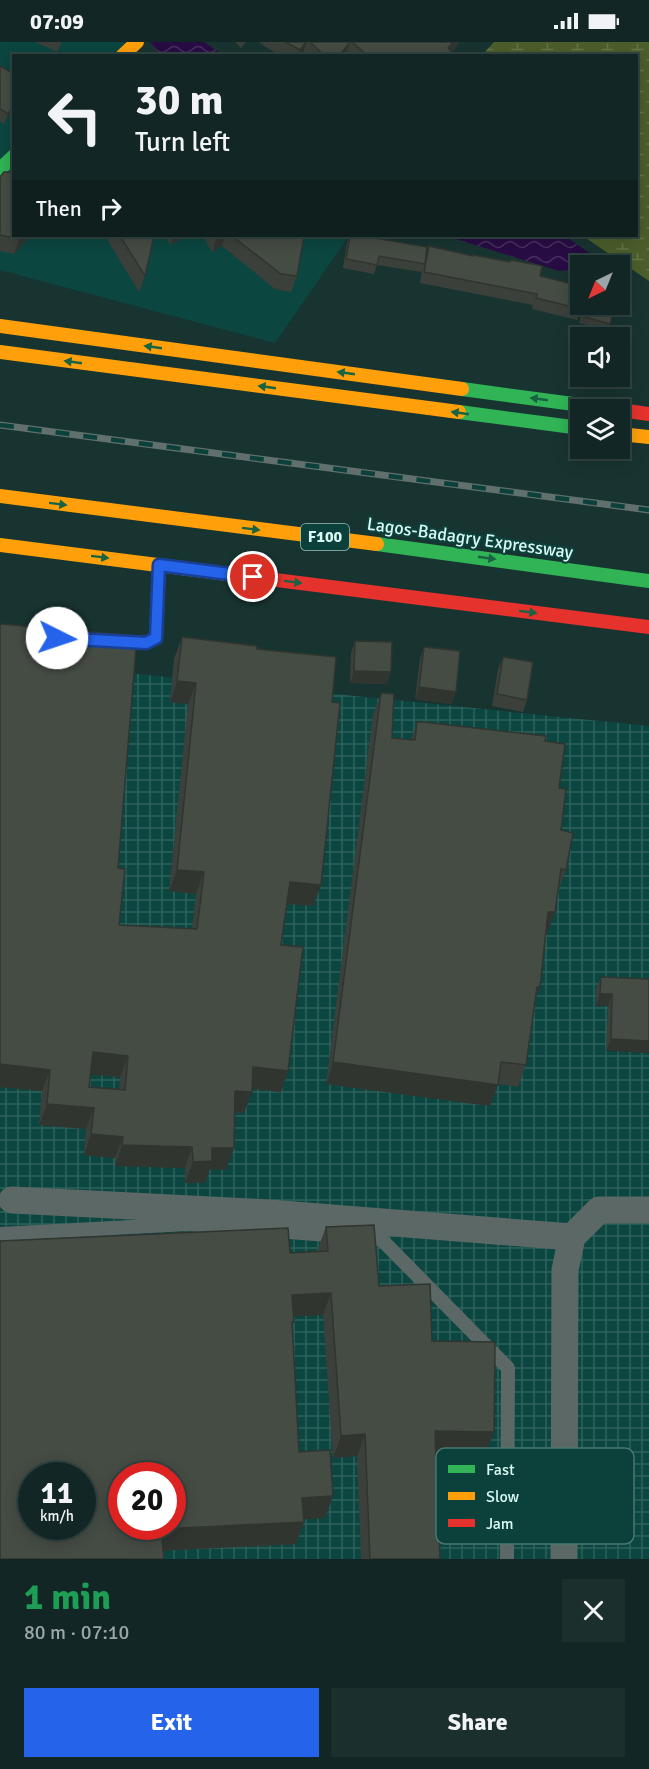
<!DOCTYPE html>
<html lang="en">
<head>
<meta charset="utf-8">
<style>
  :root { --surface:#122725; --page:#1b2f2d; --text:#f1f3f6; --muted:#9ca5a7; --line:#314442; --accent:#2563eb }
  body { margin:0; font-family:Signika,sans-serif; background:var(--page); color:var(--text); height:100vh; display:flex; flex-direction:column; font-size:22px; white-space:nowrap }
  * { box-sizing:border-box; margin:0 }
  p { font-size:20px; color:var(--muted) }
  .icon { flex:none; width:33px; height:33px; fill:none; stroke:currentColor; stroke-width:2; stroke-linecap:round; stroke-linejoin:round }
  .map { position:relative; height:1517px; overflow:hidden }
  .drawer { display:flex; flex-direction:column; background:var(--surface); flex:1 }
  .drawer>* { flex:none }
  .banner { position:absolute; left:12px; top:12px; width:626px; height:183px; border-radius:0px; box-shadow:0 3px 15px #0003,0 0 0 2px var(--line); background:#122725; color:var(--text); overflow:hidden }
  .needle { width:39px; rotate:223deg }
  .buttons { position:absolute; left:570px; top:213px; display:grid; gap:12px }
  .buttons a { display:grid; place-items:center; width:60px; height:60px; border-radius:0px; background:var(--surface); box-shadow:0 3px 15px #0003,0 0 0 2px var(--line); font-size:30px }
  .speed { position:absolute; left:18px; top:1420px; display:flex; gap:12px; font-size:30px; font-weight:700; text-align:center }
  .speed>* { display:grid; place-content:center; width:78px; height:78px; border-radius:50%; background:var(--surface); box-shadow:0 3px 15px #0003,0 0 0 2px var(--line); line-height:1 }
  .speed small { font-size:15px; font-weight:400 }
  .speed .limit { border:9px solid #d22; background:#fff; color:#111 }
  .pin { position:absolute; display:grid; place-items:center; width:51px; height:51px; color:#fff; margin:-26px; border:3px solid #fff; border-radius:50%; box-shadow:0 2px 6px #0007 }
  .me { position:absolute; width:66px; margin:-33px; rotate:94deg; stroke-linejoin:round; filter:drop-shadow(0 0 4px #0008) }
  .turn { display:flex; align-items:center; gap:21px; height:126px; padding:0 24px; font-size:27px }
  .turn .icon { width:78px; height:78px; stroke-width:2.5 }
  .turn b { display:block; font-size:42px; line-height:51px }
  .then { display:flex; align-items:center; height:57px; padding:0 24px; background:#0003; gap:12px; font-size:22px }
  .round { display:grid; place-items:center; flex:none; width:63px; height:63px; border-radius:0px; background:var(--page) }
  .head { display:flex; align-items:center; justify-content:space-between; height:102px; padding:0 24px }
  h1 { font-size:36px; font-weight:700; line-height:45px; color:#1e9e55 }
  .primary-button { display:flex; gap:12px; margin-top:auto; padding:12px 24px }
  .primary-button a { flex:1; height:69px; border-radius:0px; background:var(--accent); color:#fff; font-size:24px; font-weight:700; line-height:69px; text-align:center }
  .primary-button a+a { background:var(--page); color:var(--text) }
  .status { display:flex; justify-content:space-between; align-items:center; height:42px; padding:0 30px; background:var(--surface); direction:ltr }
  .status svg { height:16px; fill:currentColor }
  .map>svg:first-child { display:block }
  .built { fill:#0b4640 }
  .industrial { fill:url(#industrial-grid); fill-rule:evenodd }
  .wetland { fill:url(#wetland-marsh) }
  .water { fill:url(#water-waves) }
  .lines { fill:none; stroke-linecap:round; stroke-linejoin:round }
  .lane { stroke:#5c6866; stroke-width:14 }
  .street { stroke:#5c6866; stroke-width:27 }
  .fast { stroke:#30b455; stroke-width:14 }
  .slow { stroke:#ff9f0a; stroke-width:14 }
  .jam { stroke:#e5322d; stroke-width:14 }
  .rail-casing { stroke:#616f6d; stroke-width:7 }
  .rail { stroke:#0c403a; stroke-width:4.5; stroke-dasharray:14; stroke-linecap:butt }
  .wall { fill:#3b413a; fill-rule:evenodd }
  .shaded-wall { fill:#303530 }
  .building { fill:#454c44; stroke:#303530; stroke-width:1.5; fill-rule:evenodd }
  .oneway { fill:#176342 }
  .route-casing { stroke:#184099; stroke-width:15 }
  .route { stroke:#2563eb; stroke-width:10 }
  .labels { text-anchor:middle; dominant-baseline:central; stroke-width:4.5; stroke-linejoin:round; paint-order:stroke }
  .shield { fill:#0c403a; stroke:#9cc1bc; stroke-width:1.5 }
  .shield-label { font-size:16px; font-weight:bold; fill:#d9f8f3 }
  .street-label { font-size:18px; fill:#d9f8f3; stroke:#0c403a }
  .key { fill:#0c403a; stroke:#4a7772; stroke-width:1.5 }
  .key-label { font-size:16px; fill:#d9f8f3 }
</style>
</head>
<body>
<div class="status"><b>07:09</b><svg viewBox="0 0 49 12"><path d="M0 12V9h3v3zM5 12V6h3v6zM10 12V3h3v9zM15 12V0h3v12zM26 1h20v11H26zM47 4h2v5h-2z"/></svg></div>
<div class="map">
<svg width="649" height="1517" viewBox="0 0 649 1517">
  <defs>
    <pattern id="industrial-grid" width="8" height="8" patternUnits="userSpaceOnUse" patternTransform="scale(1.5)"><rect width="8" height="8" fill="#0b4640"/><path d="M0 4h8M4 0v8" fill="none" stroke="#2e615c"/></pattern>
    <pattern id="wetland-marsh" width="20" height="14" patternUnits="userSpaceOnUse" patternTransform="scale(1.5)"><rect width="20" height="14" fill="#4c5e2b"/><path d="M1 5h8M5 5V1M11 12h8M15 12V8" fill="none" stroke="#65764a"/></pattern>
    <pattern id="water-waves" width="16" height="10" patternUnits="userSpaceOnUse" patternTransform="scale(1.5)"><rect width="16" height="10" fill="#280c44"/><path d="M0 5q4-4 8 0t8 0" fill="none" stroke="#47305f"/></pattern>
  </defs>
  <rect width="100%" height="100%" fill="#183431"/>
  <path class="built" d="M0,0H122L138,13L14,14V194H349L275,301L0,228Z"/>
  <path class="industrial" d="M0,618L649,684V1517H0ZM32,1434H82V1485H32ZM122,1434H172V1485H122Z"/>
  <path class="wetland" d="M494,0H649V239L583,194H636V14L482,13Z"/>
  <g class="water">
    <path d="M150,0H204L223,13H161Z"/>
    <path d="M446,194H565L607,223L580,224V227L559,229Z"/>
  </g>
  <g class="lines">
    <g class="lane">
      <path d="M119,600L146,601L156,596L159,523"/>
      <path d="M0,1192L187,1182L340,1194"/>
      <path d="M359,1196L381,1197L508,1326L507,1517"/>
    </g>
    <g class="street">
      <path d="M12,1158L269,1171L572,1195"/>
      <path d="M564,1517L565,1228L572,1195L599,1168H649"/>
    </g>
    <g class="fast">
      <path d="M0,127L14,114"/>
      <path d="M462,347L618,368"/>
      <path d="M459,370L580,386"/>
      <path d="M377,502L649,539"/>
    </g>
    <g class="slow">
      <path d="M122,14L137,0"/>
      <path d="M0,284L462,347"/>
      <path d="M0,310L459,370"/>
      <path d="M620,392L649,395"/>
      <path d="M0,454L377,502"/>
      <path d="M0,503L244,534"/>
    </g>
    <g class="jam">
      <path d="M620,368L649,372"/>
      <path d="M244,534L649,585"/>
    </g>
    <defs>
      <path id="rail" d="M0,383L649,468"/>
    </defs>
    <use href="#rail" class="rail-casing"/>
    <use href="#rail" class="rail"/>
  </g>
  <g class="wall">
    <path d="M35,0H62L57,10Z"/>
    <path d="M235,0H246L241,6Z"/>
    <path d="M259,0H459L458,3L449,14H347L346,12L345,14H305L303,11L301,14H281L264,4Z"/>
    <path d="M0,24L14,32V65L4,82L0,79Z"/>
    <path d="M0,135L30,194L14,212L0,209Z"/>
    <path d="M105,194H154L145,234L139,250Z"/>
    <path d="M165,194H187L170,203Z"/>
    <path d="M203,194H304L297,234L291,250L275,247L222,204L212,210Z"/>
    <path d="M350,194L426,211L429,204L540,234L581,267L577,278L532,267L533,263L420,241L422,228V230L377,223L374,232L343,226L347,200Z"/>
    <path d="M584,262H606L610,282L608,288L579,281Z"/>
    <path d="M0,582L118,826L119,883L192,887L196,852L169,849L188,662L170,660L174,617L182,595L257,607L313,864L287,862L281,903L288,1029L281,1050L252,1047L244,1071H235L226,1128L210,1127L205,1141H185V1126L115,1124V1116L84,1113L86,1087L39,1083L42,1049L0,1045ZM90,1032L120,1035L119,1047L89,1045Z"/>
    <path d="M355,599L387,642L350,641L351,611Z"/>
    <path d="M424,605L456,650L451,662L415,657L420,617Z"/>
    <path d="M503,615L527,658L523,670L492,664L498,627Z"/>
    <path d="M381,651L392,696L411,698L417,680L545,699L559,746L561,788L566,828L558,849L555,870L547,892L546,891L535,957L526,1023L518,1045L498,1042L490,1064L326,1042L373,672Z"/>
    <path d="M601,935L649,937L606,1009L608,964H596V947Z"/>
    <path d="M326,1185L379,1244L432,1299L486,1411L436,1410L440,1517H361L357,1414L333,1416L323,1273L294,1274L292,1285L299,1410L333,1454L325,1476L303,1477L304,1480L296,1502L0,1517L290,1211L318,1209V1206Z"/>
  </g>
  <g class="shaded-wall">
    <path d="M306,0H307L303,11L301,14H298L300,8Z"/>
    <path d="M350,0L345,14H339Z"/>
    <path d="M453,0H459L458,3L449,14H445L448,6Z"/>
    <path d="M14,62V65L4,82L8,72Z"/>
    <path d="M22,194H30L14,212L19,197Z"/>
    <path d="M174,194H187L170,203Z"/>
    <path d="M219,194H225L222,204L212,210L217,195Z"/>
    <path d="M354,629L391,630L387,642L350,641Z"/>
    <path d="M177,639L196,641L188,662L170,660Z"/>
    <path d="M419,645L456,650L451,662L415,657Z"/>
    <path d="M177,828L204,830L196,852L169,849Z"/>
    <path d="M290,840L321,843L313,864L282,861Z"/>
    <path d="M548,870H555L547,892L541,891Z"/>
    <path d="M537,945H540L532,966Z"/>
    <path d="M600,952H612L608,964H596Z"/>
    <path d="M611,997L649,999V1011L606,1009Z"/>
    <path d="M93,1010L128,1014L120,1035L85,1032Z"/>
    <path d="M333,1020L498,1043L490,1064L326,1042Z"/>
    <path d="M0,1022L50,1028L42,1049L0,1045Z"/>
    <path d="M253,1025L288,1029L281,1050L245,1046Z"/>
    <path d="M235,1049L252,1050L244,1071L228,1070Z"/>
    <path d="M47,1062L94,1066L86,1087L39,1083Z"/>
    <path d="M91,1092L123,1095L115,1116L84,1113Z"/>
    <path d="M122,1103L192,1105L185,1126L115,1124Z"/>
    <path d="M212,1106H234L226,1128L210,1127L205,1141H185L193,1120Z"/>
    <path d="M331,1251L323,1273L284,1275L292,1253Z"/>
    <path d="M435,1389L494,1390L486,1411L427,1410Z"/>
    <path d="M365,1392L357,1414L333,1416L341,1394Z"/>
    <path d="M333,1454L325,1476L294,1478L302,1456Z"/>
    <path d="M304,1480L296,1502L153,1509L161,1487Z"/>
  </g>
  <g class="building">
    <path d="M286,0H306L300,8Z"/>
    <path d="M310,0H350L339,14H325Z"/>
    <path d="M352,0H453L448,6L451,9L447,14H368Z"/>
    <path d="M0,24L14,32V62L8,72L0,67Z"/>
    <path d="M14,128V194H22L19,197L0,193V135L4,130H10Z"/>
    <path d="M120,194H154L145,234Z"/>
    <path d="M232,194H304L297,234L281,232Z"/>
    <path d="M350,194H363L427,205L425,222L379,214L377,223L346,217Z"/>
    <path d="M429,204L473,214V213L510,220L511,218L542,224L540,234L580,244V262H582L581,267L536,256L537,252L424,230Z"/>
    <path d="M584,262H606L615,265L610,282L581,274Z"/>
    <path d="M0,582L137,594L118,826L125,827L119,883L197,887L204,830L177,828L196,641L177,639L182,595L257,604V607L336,615L332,660L340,661L321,843L290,840L281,903L303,905L288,1029L253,1025L252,1050L235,1049L234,1106H212V1119L193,1120L192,1105L122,1103L123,1095L91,1092L94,1066L47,1062L50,1028L0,1022ZM93,1010L128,1014L125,1048L89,1045Z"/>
    <path d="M355,599L392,600L391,630L354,629Z"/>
    <path d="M424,605L460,609L456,650L419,645Z"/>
    <path d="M503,615L533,620L527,658L497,652Z"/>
    <path d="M381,651L394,652L392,696L415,698L417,680H423L546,694L545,699L565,702L559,746L566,747L561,788L573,791L566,828L561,827L555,870H548L540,945H537L526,1023L501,1020L498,1043L333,1020Z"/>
    <path d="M601,935L649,937V999L611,997L612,952H600Z"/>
    <path d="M374,1183L379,1244L430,1242L432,1299L495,1300L494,1390L435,1389L440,1517H370L365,1392L341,1394L331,1251L292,1253L294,1280H292L299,1410L330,1408L333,1454L302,1456L304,1480L161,1487L164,1517H0V1199L288,1186L290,1211L328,1209L326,1185ZM32,1434H82V1485H32ZM122,1434H172V1485H122Z"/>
  </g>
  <defs><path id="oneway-solid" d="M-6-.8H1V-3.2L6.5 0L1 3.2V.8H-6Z" transform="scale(1.5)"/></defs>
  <g class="oneway">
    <use href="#oneway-solid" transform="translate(153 305) rotate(-172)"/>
    <use href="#oneway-solid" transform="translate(73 320) rotate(-172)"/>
    <use href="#oneway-solid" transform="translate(346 331) rotate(-172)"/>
    <use href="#oneway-solid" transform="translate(267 345) rotate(-172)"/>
    <use href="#oneway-solid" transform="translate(539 357) rotate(-172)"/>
    <use href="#oneway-solid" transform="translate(460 371) rotate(-172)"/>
    <use href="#oneway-solid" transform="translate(58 462) rotate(7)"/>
    <use href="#oneway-solid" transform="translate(251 487) rotate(7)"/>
    <use href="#oneway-solid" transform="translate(100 515) rotate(7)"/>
    <use href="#oneway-solid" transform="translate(487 516) rotate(8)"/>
    <use href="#oneway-solid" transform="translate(293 540) rotate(7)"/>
    <use href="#oneway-solid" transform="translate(528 570) rotate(7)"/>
  </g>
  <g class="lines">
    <defs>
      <path id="route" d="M57,596L146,601L156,596L159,523L253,535"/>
    </defs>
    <use href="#route" class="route-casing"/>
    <use href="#route" class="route"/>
  </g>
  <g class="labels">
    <rect class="shield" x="301" y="482" width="48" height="26" rx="4.5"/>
    <g class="shield-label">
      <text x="325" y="495">F100</text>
    </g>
    <g class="street-label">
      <text transform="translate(470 496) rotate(8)">Lagos-Badagry Expressway</text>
    </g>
  </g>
  <rect x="436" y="1406" width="198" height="96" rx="9" class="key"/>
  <rect x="448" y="1423" width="27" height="8" fill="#30b455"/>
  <rect x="448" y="1450" width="27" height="8" fill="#ff9f0a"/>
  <rect x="448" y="1477" width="27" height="8" fill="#e5322d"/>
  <g class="key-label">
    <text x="486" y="1433">Fast</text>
    <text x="486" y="1460">Slow</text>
    <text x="486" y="1487">Jam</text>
  </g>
</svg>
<div class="buttons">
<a><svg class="needle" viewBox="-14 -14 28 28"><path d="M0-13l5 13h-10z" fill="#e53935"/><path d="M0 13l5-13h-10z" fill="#9ca5a7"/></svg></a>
<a><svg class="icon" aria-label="sound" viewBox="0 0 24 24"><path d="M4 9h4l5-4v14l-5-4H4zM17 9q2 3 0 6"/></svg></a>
<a><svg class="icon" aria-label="layers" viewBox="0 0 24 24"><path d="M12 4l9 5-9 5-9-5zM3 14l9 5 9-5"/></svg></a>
</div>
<div class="speed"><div>11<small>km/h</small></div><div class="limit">20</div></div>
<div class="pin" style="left:253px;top:535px;background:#d93025"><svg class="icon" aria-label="arrive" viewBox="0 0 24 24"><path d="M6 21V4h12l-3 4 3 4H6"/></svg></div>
<svg class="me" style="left:57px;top:596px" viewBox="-20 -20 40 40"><circle r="19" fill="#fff"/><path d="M0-13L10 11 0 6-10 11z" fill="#2563eb"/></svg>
<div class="banner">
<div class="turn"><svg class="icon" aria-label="left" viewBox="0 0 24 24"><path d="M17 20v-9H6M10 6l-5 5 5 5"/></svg><div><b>30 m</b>Turn left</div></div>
<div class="then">Then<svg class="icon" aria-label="right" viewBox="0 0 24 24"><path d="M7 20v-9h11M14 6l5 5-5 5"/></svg></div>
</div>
</div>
<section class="drawer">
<div class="head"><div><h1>1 min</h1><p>80 m · 07:10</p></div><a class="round"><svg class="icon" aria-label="close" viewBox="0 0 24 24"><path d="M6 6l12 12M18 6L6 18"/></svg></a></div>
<div class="primary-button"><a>Exit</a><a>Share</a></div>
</section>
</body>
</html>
